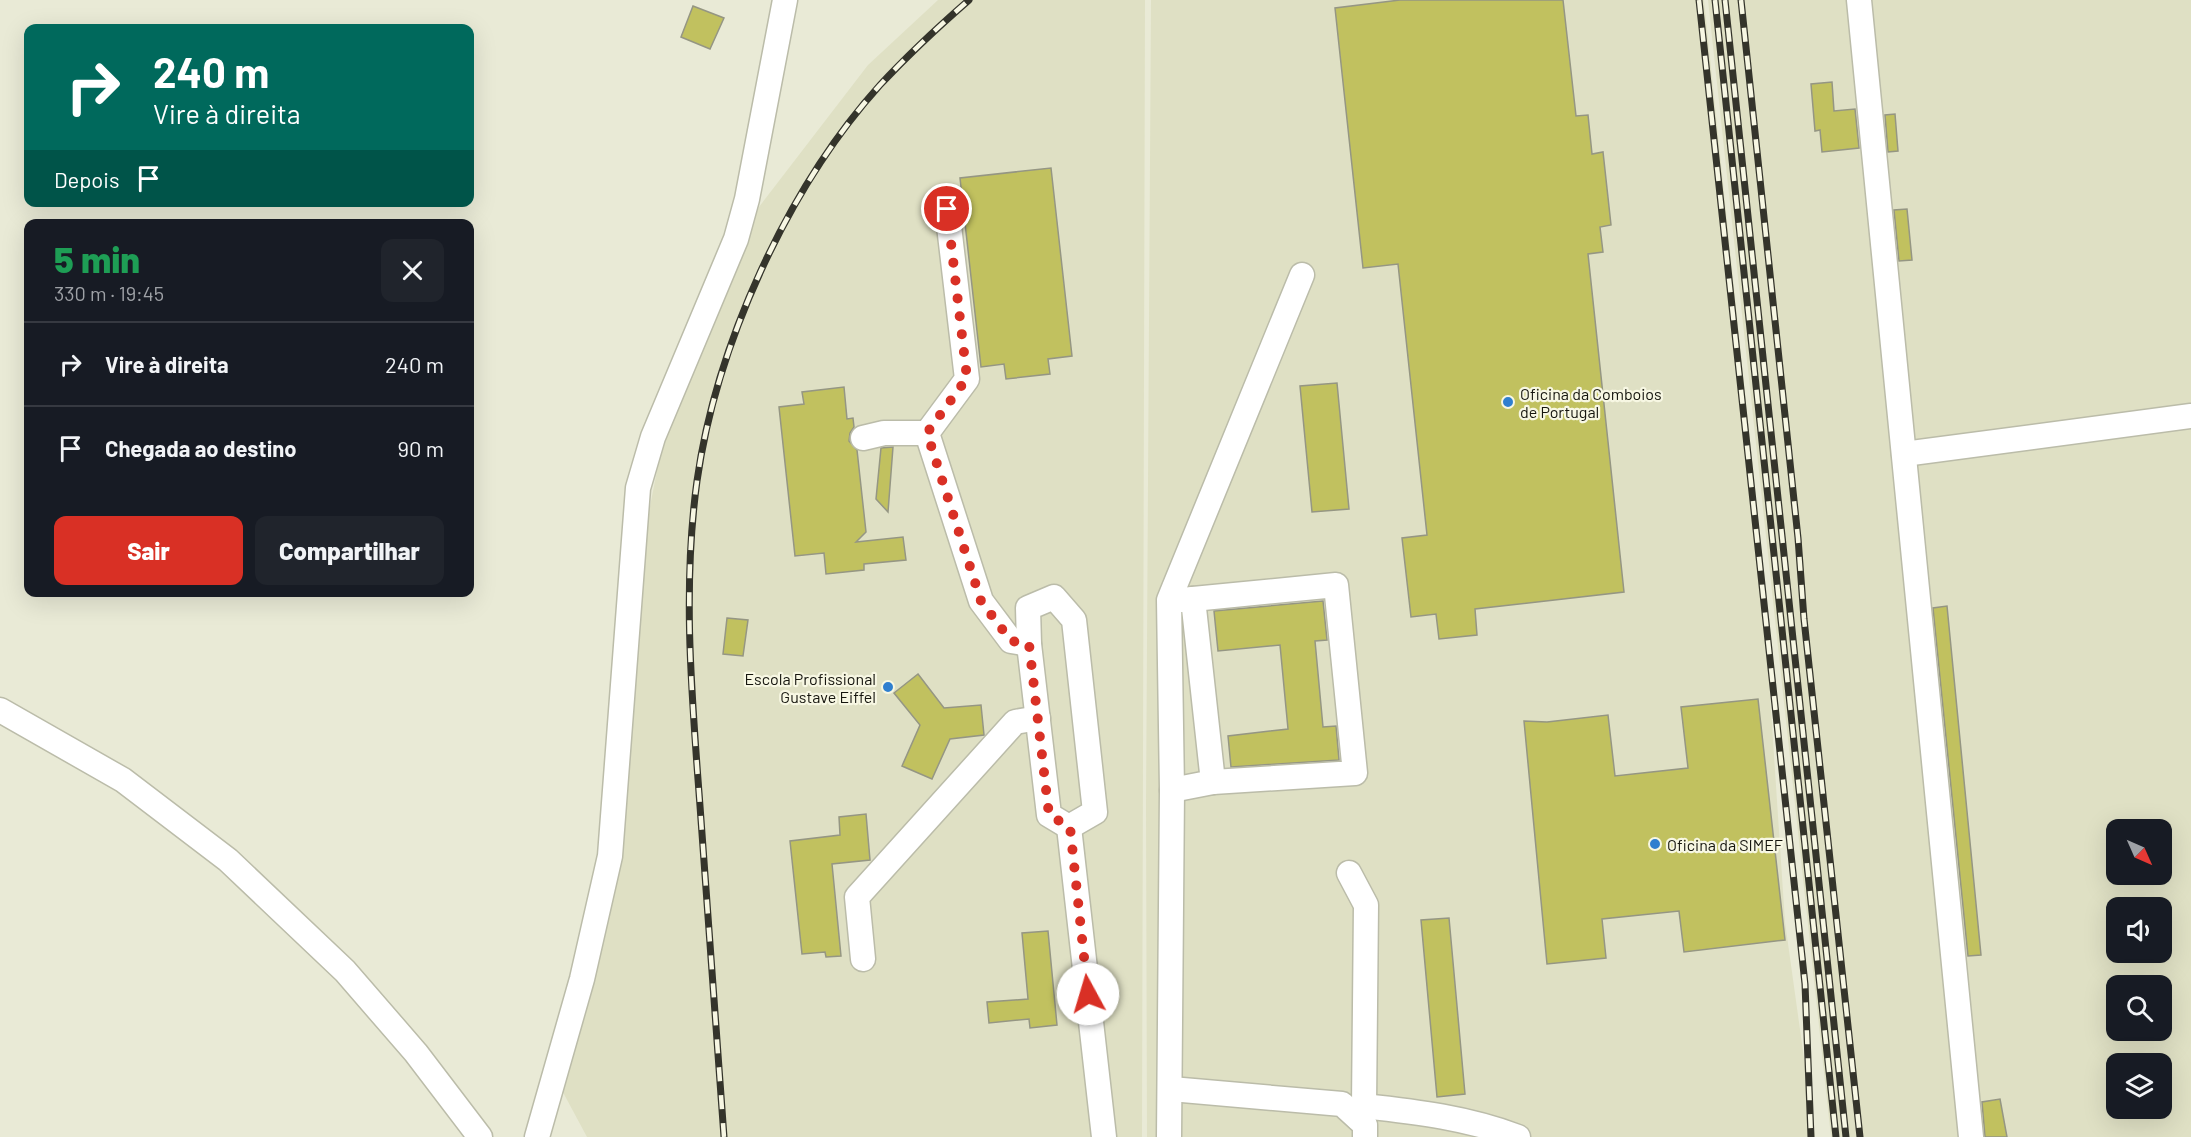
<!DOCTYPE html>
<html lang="pt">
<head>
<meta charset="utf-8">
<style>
  :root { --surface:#171b24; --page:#20242c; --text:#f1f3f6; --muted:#9ea1a6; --line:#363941; --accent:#d93025 }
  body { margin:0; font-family:Barlow,sans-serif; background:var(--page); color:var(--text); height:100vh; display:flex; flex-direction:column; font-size:22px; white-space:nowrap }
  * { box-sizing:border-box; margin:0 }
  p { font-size:20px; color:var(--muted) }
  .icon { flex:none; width:33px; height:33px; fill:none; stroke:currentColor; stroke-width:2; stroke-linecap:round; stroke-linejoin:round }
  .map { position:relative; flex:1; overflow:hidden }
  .details { position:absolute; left:24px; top:219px; width:450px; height:378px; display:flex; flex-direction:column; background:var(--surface); border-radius:12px; box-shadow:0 6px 24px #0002 }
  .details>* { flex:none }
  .hud { position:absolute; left:24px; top:24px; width:450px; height:183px; border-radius:12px; box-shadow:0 6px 24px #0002; background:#00695c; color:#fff; overflow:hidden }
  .needle { width:39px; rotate:135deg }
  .controls { position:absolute; left:2106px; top:819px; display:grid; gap:12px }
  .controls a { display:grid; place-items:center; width:66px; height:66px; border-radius:12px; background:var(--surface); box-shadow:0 6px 24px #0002; font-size:30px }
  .pin { position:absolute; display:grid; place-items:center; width:51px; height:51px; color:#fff; margin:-26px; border:3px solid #fff; border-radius:50%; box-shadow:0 2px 6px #0007 }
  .me { position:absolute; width:66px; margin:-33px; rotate:354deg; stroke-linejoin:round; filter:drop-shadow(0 0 4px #0008) }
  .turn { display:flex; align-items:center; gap:21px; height:126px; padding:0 30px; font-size:27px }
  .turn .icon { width:78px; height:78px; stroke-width:2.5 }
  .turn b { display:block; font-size:42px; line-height:51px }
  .then { display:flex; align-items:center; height:57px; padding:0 30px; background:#0003; gap:12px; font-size:22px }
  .round { display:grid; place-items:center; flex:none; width:63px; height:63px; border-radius:12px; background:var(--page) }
  .summary { display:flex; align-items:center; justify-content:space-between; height:102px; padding:0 30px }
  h1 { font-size:36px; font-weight:800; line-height:45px; color:#1e9e55 }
  .cta { display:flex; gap:12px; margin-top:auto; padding:12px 30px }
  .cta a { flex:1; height:69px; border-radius:12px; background:var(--accent); color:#fff; font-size:24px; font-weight:800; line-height:69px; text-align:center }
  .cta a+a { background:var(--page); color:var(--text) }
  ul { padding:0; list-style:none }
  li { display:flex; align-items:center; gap:18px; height:84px; padding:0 30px; border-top:2px solid var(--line) }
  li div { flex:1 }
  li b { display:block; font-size:22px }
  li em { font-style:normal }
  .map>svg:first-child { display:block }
  .built { fill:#dfe0c4; fill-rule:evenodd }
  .building { fill:#c1c15f; stroke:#959683; stroke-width:1.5 }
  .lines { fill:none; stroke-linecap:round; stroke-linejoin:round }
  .minor-casing { stroke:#bbbca9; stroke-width:27 }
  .minor { stroke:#fff; stroke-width:24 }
  .rail-casing { stroke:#34342b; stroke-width:7 }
  .rail { stroke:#f7f7e3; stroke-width:4.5; stroke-dasharray:14; stroke-linecap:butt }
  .route { stroke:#d93025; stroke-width:10; stroke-dasharray:0 18 }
  .poi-dot { fill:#2f7fcf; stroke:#f7f7e3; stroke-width:2 }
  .labels { text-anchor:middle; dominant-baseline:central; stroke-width:4.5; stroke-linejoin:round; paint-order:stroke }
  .poi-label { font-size:16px; fill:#15150e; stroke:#f7f7e3; text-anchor:start }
</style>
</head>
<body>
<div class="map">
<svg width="2191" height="1137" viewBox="0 0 2191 1137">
  <rect width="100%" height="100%" fill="#e9ead6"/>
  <g class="built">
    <path d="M938,0H1145L1142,1137H587L558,1083L620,847L646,527L664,435L759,207L868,65Z"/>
    <path d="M1151,0H1704L1759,528L1785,922L1815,1137H1147L1146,806Z"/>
    <path d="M1708,0H2191V1137H1831ZM2116,830H2162V874H2116ZM2116,908H2162V952H2116ZM2116,986H2162V1030H2116ZM2116,1064H2162V1108H2116Z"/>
  </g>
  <g class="building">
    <path d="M1400,0H1563L1576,116L1588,115L1592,154L1603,152L1611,225L1600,227L1603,252L1588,254L1624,592L1475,609L1477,635L1439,639L1436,614L1411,617L1402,538L1427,535L1398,264L1363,268L1335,8Z"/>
    <path d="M693,6L724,18L710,49L681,37Z"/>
    <path d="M1832,82L1834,111L1855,109L1859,148L1822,152L1820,130L1815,131L1811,84Z"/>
    <path d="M1895,114L1898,151L1888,152L1885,115Z"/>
    <path d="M1051,168L1072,356L1048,359L1050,374L1006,379L1004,364L981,367L960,178Z"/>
    <path d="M1907,209L1912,260L1899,261L1894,210Z"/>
    <path d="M1337,383L1349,509L1312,512L1300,386Z"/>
    <path d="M844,387L847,419L853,418L854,427L850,433L849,441L857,450L866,532L856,542L903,537L906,560L864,564V570L826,574L824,553L795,556L779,407L804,404L802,392Z"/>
    <path d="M893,447L888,512L876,499L881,448Z"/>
    <path d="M1323,601L1327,640L1315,641L1323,727L1336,726L1339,760L1231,767L1228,736L1288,729L1280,645L1218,651L1214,611Z"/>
    <path d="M1947,606L1981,955L1968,956L1933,608Z"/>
    <path d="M727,618L748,620L743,656L723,654Z"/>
    <path d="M918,674L944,708L981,705L984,735L950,739L932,779L902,766L920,725L894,693Z"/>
    <path d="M1758,699L1785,940L1684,952L1679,911L1602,919L1606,958L1547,964L1524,721L1547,722L1608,715L1615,776L1688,768L1681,707Z"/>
    <path d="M866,814L870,860L832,864L841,956L826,957L825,952L802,954L790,841L840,835L839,817Z"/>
    <path d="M1449,918L1465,1094L1437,1097L1421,920Z"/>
    <path d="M1048,931L1057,1025L1030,1028L1029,1019L989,1023L987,1002L1028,999L1022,933Z"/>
    <path d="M2000,1099L2007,1137H1985L1982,1102Z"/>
  </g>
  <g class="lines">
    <defs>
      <g id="minor">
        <path d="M1859,0L1971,1137"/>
        <path d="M947,209L967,379L927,433L981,601L1011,641L1029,644"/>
        <path d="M863,438L884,433H927"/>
        <path d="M1904,454L2191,416"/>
        <path d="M1054,597L1074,620L1095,812L1069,827L1049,815L1029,644L1028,608Z"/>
        <path d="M1193,599L1336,585L1355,773L1213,782"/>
        <path d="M0,710L123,780L228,860L345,971L416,1053L480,1137"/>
        <path d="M1172,790L1213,782L1193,599L1179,600"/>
        <path d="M1069,827L1104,1137"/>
        <path d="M1349,873L1366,905L1364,1106"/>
        <path d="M863,959L857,897L1015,722L1038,718"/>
        <path d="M1171,1089L1342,1104L1365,1125V1137"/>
        <path d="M1358,1118L1364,1106C1418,1112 1468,1118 1518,1137"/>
        <path d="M537,1137L582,979L610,856L638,488L653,437L736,239L747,199L785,0"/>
        <path d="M1169,1137L1172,790L1169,600L1302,275"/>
      </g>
    </defs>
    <use href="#minor" class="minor-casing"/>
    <use href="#minor" class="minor"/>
    <defs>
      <g id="rail">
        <path d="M1699,0L1805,984L1811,1137"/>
        <path d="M1715,0L1836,1137"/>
        <path d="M1725,0L1846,1137"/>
        <path d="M1741,0L1798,538L1804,619L1860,1137"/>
        <path d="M724,1137C716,1027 708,916 700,806C692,698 682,590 697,481C716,345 788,187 880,85C908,55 938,27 969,0"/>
      </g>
    </defs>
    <use href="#rail" class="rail-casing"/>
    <use href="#rail" class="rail"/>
  </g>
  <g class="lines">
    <path class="route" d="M947,209L967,378L927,433L981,601L1011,641L1029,644L1049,815L1070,827L1088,994"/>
  </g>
  <g class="poi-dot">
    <circle cx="1508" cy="402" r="6"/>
    <circle cx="888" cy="687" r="6"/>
    <circle cx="1655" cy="844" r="6"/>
  </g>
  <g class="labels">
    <g class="poi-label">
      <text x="1520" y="393">Oficina da Comboios<tspan x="1520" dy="18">de Portugal</tspan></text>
      <text x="876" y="678" text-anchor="end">Escola Profissional<tspan x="876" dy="18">Gustave Eiffel</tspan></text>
      <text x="1667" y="844">Oficina da SIMEF</text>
    </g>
  </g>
</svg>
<div class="controls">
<a><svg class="needle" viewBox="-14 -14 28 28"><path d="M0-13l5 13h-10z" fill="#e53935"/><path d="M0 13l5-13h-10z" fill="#9ea1a6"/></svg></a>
<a><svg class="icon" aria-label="sound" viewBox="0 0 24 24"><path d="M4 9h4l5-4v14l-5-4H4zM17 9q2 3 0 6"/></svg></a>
<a><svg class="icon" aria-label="search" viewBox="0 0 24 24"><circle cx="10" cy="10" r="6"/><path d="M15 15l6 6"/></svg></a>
<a><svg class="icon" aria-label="layers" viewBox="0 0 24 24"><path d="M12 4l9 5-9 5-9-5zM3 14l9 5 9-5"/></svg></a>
</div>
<div class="pin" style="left:947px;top:209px;background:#d93025"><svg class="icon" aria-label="arrive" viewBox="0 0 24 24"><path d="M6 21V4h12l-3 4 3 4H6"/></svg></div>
<svg class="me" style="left:1088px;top:994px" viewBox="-20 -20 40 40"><circle r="19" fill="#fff"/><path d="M0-13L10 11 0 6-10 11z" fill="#d93025"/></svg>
<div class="hud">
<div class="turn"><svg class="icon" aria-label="right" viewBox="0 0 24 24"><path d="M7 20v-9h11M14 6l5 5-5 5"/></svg><div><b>240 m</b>Vire à direita</div></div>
<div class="then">Depois<svg class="icon" aria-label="arrive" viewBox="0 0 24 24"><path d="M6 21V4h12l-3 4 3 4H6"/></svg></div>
</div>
<section class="details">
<div class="summary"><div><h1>5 min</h1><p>330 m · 19:45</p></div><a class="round"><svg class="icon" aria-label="close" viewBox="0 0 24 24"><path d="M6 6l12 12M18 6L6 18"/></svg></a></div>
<ul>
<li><svg class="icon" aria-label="right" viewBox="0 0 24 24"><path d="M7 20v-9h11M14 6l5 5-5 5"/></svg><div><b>Vire à direita</b></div><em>240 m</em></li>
<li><svg class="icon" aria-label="arrive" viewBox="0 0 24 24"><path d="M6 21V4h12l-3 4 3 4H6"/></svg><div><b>Chegada ao destino</b></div><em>90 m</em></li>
</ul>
<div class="cta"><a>Sair</a><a>Compartilhar</a></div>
</section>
</div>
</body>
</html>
